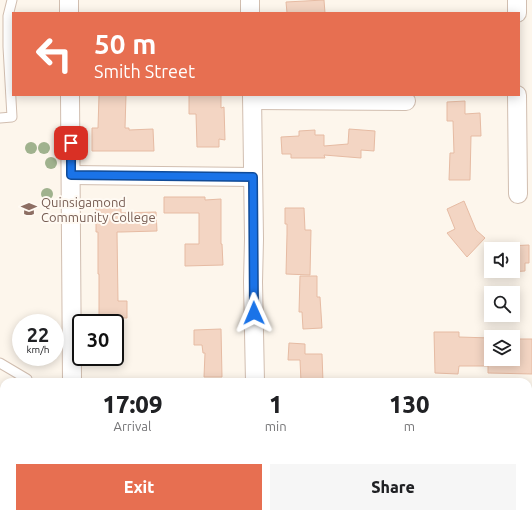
<!DOCTYPE html>
<html lang="en">
<head>
<meta charset="utf-8">
<style>
  :root { --surface:#fff; --page:#f6f6f6; --text:#202124; --muted:#757577; --accent:#e76f51 }
  body { margin:0; font-family:Ubuntu,sans-serif; background:var(--page); color:var(--text); height:100vh; display:flex; flex-direction:column; font-size:15px; white-space:nowrap }
  * { box-sizing:border-box; margin:0 }
  p { font-size:13px; color:var(--muted) }
  .icon { flex:none; width:22px; height:22px; fill:none; stroke:currentColor; stroke-width:2; stroke-linecap:round; stroke-linejoin:round }
  .map { position:relative; flex:1; overflow:hidden }
  .drawer { position:absolute; left:0px; top:378px; width:532px; height:140px; display:flex; flex-direction:column; background:var(--surface); border-radius:12px 12px 0 0; box-shadow:0 2px 10px #0003 }
  .drawer>* { flex:none }
  .hud { position:absolute; left:12px; top:12px; width:508px; height:84px; border-radius:0px; box-shadow:0 2px 10px #0003; background:#e76f51; color:#fff; overflow:hidden }
  .fabs { position:absolute; left:484px; top:242px; display:grid; gap:8px }
  .fabs a { display:grid; place-items:center; width:36px; height:36px; border-radius:0px; background:var(--surface); box-shadow:0 2px 10px #0003; font-size:20px }
  .speed { position:absolute; left:12px; top:314px; display:flex; gap:8px; font-size:20px; font-weight:700; text-align:center }
  .speed>* { display:grid; place-content:center; width:52px; height:52px; border-radius:50%; background:var(--surface); box-shadow:0 2px 10px #0003; line-height:1 }
  .speed small { font-size:10px; font-weight:400 }
  .speed .limit { border:2px solid #111; border-radius:6px; background:#fff; color:#111 }
  .pin { position:absolute; display:grid; place-items:center; width:34px; height:34px; color:#fff; margin:-17px; border-radius:8px; box-shadow:0 2px 6px #0006 }
  .me { position:absolute; width:44px; margin:-22px; rotate:359deg; stroke-linejoin:round; filter:drop-shadow(0 0 3px #0008) }
  .turn { display:flex; align-items:center; gap:14px; height:84px; padding:0 16px; font-size:18px }
  .turn .icon { width:52px; height:52px; stroke-width:2.5 }
  .turn b { display:block; font-size:28px; line-height:34px }
  .eta { display:flex; justify-content:space-evenly; align-items:center; height:68px; text-align:center }
  .eta b { font-size:24px; font-weight:800; line-height:28px }
  .action { display:flex; gap:8px; margin-top:auto; padding:8px 16px }
  .action a { flex:1; height:46px; border-radius:0px; background:var(--accent); color:#fff; font-size:16px; font-weight:800; line-height:46px; text-align:center }
  .action a+a { background:var(--page); color:var(--text) }
  .map>svg:first-child { display:block }
  .building { fill:#f3d5c3; stroke:#e6bba3 }
  .lines { fill:none; stroke-linecap:round; stroke-linejoin:round }
  .lane-casing { stroke:#d1beb0; stroke-width:11 }
  .street-casing { stroke:#d1beb0; stroke-width:20 }
  .lane { stroke:#fff; stroke-width:9 }
  .street { stroke:#fff; stroke-width:18 }
  .tree { fill:#a0b28e }
  .route-casing { stroke:#114b97; stroke-width:10 }
  .route { stroke:#1a73e8; stroke-width:7 }
  .labels { text-anchor:middle; dominant-baseline:central; stroke-width:4; stroke-linejoin:round; paint-order:stroke }
  .education-label { font-size:13px; fill:#785e54; stroke:#fffaf3; text-anchor:start }
</style>
</head>
<body>
<div class="map">
<svg width="532" height="518" viewBox="0 0 532 518">
  <rect width="100%" height="100%" fill="#fdf6ec"/>
  <g class="building">
    <path d="M324,0L325,13H287L286,2Z"/>
    <path d="M99,95H126L125,128H129V130L153,129L154,151H92V128H98Z"/>
    <path d="M189,95H221V108L224,107L225,140L219,139V147H197L196,114H189Z"/>
    <path d="M465,101V114L480,113L481,136H471L470,180H449L450,153H454L453,121H447V102Z"/>
    <path d="M349,129L375,131L374,151L361,150V158L324,155L325,158H291V154H282L281,137L299,136V131L315,130V135H324V146L348,144Z"/>
    <path d="M164,197H205V200L221,199V244H222L223,265L185,266V244H199V213H164Z"/>
    <path d="M464,201L476,230L485,238L467,257L447,233L455,229L447,209Z"/>
    <path d="M96,206H121V213L156,212L157,231L121,232H117L118,301H127V318L99,317V274H98V232H96Z"/>
    <path d="M285,208H304L305,230H311L310,275L286,274L287,234V224H285Z"/>
    <path d="M529,245V263H525V271L509,272L513,271V249H508V246Z"/>
    <path d="M300,276H317V297H320L322,328L303,329L302,312H299Z"/>
    <path d="M221,329L222,377H204L205,353H203L202,345H194V330Z"/>
    <path d="M434,332H459V337L491,338V359H513V337H492V333L513,334V339H532V374L488,373V366H459L458,374L435,373Z"/>
    <path d="M289,343L305,344V354H322L323,382H301L300,360H288Z"/>
  </g>
  <g class="lines">
    <defs>
      <g id="lane">
        <path d="M0,118L12,117L8,47V16L12,0"/>
        <path d="M0,363L27,379L26,382"/>
        <path d="M0,405H4"/>
        <path d="M0,449L4,441"/>
        <path d="M0,452L4,459"/>
        <path d="M0,481H4"/>
        <path d="M75,514V518"/>
        <path d="M34,518V514"/>
      </g>
      <g id="street">
        <path d="M69,0V13"/>
        <path d="M250,0V13"/>
        <path d="M517,0V13"/>
        <path d="M70,95L72,382"/>
        <path d="M252,95L254,239L253,282L255,382"/>
        <path d="M517,95L518,194"/>
        <path d="M253,100L406,101"/>
        <path d="M71,175L253,177"/>
        <path d="M528,405H532"/>
        <path d="M257,514V518"/>
      </g>
    </defs>
    <use href="#lane" class="lane-casing"/>
    <use href="#street" class="street-casing"/>
    <use href="#lane" class="lane"/>
    <use href="#street" class="street"/>
  </g>
  <g class="tree">
    <circle cx="31" cy="148" r="6"/>
    <circle cx="44" cy="148" r="6"/>
    <circle cx="51" cy="163" r="6"/>
    <circle cx="47" cy="194" r="6"/>
  </g>
  <g class="lines">
    <defs>
      <path id="route" d="M71,143V175L253,177L254,313"/>
    </defs>
    <use href="#route" class="route-casing"/>
    <use href="#route" class="route"/>
  </g>
  <defs>
    <symbol id="university-bare" viewBox="-9 -9 18 18"><path d="M0-5L7-2L0 1L-7-2ZM-4 1L0 2.5L4 1V4Q0 6-4 4Z" fill="#8d6e63" stroke="#fffaf3" stroke-width="2.5" paint-order="stroke"/></symbol>
  </defs>
  <g fill-rule="evenodd">
    <use href="#university-bare" x="18" y="198" width="22" height="22"/>
  </g>
  <g class="labels">
    <g class="education-label">
      <text x="41" y="202">Quinsigamond<tspan x="41" dy="15">Community College</tspan></text>
    </g>
  </g>
</svg>
<div class="fabs">
<a><svg class="icon" aria-label="sound" viewBox="0 0 24 24"><path d="M4 9h4l5-4v14l-5-4H4zM17 9q2 3 0 6"/></svg></a>
<a><svg class="icon" aria-label="search" viewBox="0 0 24 24"><circle cx="10" cy="10" r="6"/><path d="M15 15l6 6"/></svg></a>
<a><svg class="icon" aria-label="layers" viewBox="0 0 24 24"><path d="M12 4l9 5-9 5-9-5zM3 14l9 5 9-5"/></svg></a>
</div>
<div class="speed"><div>22<small>km/h</small></div><div class="limit">30</div></div>
<div class="pin" style="left:71px;top:143px;background:#d93025"><svg class="icon" aria-label="arrive" viewBox="0 0 24 24"><path d="M6 21V4h12l-3 4 3 4H6"/></svg></div>
<svg class="me" style="left:254px;top:313px" viewBox="-20 -20 40 40"><path d="M0-17L14 15 0 8-14 15z" fill="#1a73e8" stroke="#fff" stroke-width="4"/></svg>
<div class="hud">
<div class="turn"><svg class="icon" aria-label="left" viewBox="0 0 24 24"><path d="M17 20v-9H6M10 6l-5 5 5 5"/></svg><div><b>50 m</b>Smith Street</div></div>
</div>
<section class="drawer">
<div class="eta">
<div><b>17:09</b><p>Arrival</p></div>
<div><b>1</b><p>min</p></div>
<div><b>130</b><p>m</p></div>
</div>
<div class="action"><a>Exit</a><a>Share</a></div>
</section>
</div>
</body>
</html>
